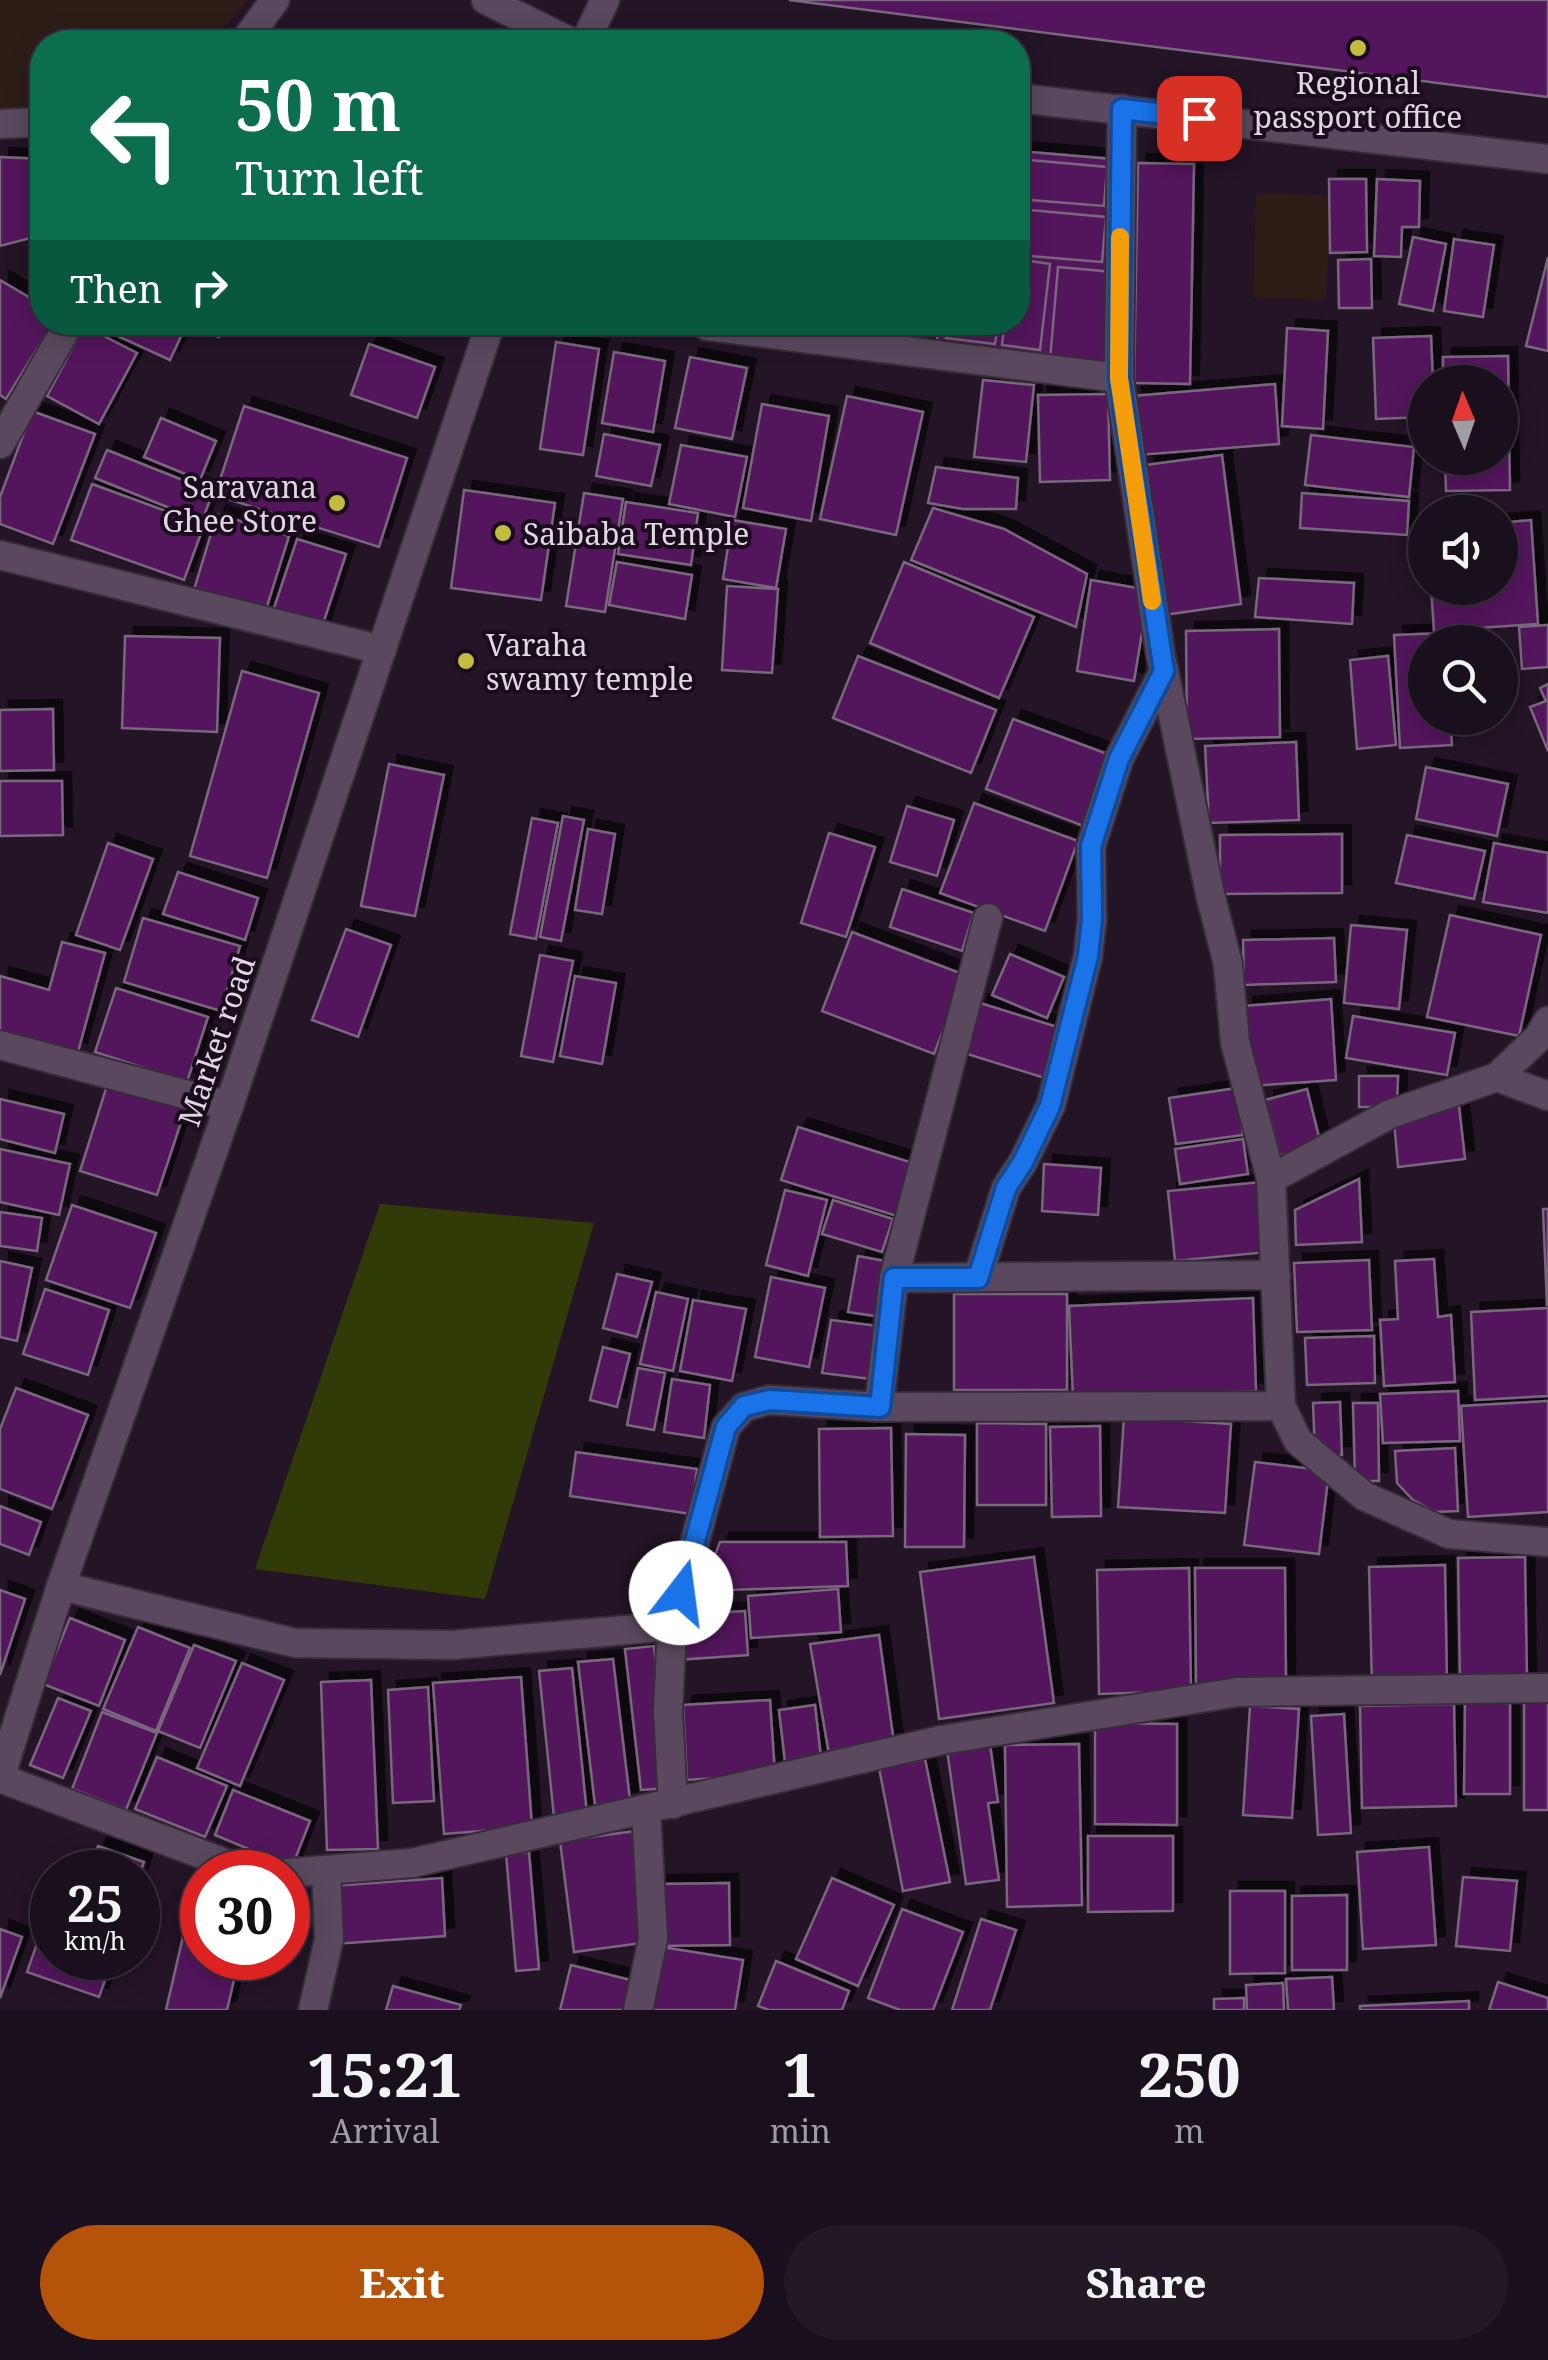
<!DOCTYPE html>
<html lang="en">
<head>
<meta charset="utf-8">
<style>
  :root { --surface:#1a0f1c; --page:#231825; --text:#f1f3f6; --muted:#9f9ca3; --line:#382f3b; --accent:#b45309 }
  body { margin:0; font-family:"Noto Serif",serif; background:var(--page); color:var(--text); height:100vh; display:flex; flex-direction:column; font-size:38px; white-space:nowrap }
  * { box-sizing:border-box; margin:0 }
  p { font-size:32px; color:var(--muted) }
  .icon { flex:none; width:55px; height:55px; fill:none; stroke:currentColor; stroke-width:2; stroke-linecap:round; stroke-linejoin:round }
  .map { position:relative; height:2010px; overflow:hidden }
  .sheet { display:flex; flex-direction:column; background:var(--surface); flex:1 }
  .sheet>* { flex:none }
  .guide { position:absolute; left:30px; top:30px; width:1000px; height:305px; border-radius:40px; box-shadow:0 5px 25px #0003,0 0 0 2px var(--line); background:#0b6e4f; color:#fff; overflow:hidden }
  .needle { width:65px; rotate:358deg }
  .tools { position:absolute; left:1408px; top:365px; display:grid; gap:20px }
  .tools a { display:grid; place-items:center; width:110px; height:110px; border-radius:50%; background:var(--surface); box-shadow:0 5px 25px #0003,0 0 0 2px var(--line); font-size:50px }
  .speed { position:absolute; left:30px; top:1850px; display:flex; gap:20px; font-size:50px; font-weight:700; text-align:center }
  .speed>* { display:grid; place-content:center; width:130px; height:130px; border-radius:50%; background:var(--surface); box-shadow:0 5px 25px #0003,0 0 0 2px var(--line); line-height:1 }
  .speed small { font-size:25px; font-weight:400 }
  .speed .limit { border:15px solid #d22; background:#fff; color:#111 }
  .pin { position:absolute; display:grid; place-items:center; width:85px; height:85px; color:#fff; margin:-42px; border-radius:20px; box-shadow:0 5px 15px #0006 }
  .me { position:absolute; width:110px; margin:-55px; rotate:15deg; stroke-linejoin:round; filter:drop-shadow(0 0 8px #0008) }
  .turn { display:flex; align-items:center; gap:35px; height:210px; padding:0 40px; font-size:45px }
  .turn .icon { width:130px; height:130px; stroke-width:2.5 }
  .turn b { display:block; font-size:70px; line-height:85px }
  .then { display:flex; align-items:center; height:95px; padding:0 40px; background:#0003; gap:20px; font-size:38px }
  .eta { display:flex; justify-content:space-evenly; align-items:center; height:170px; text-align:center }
  .eta b { font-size:60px; font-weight:800; line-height:70px }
  .action { display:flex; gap:20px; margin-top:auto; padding:20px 40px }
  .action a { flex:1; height:115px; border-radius:60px; background:var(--accent); color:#fff; font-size:40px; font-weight:800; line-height:115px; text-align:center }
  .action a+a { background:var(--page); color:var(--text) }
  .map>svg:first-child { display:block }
  .education { fill:#2e1d17 }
  .green { fill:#313b08 }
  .building { fill:#52185c; stroke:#79677d; stroke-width:2.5; filter:url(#shadow) }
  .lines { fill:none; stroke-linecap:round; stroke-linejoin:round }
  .minor-casing { stroke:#372d39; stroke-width:32 }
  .tertiary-casing { stroke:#372d39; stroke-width:32 }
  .minor { stroke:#5a495e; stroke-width:28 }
  .tertiary { stroke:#5a495e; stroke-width:28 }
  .route-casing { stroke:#114b97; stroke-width:25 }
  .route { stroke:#1a73e8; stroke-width:18 }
  .slow { stroke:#f59e0b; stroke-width:18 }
  .poi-dot { fill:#c3bd3f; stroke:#1a0b1d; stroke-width:4 }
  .labels { text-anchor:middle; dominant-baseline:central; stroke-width:8; stroke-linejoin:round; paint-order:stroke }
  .poi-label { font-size:30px; fill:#e1d7e3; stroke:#1a0b1d; text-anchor:start }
  .street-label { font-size:30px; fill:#e1d7e3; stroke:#1a0b1d }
</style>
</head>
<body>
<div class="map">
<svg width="1548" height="2010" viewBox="0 0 1548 2010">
  <defs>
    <filter id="shadow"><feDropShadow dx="9" dy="-9" stdDeviation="0" flood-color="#0009"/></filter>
  </defs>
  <rect width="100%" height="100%" fill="#231426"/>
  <g class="education">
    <path d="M0,0H249L211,42H42V124H0Z"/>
    <path d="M1256,193L1330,196L1326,300L1253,297Z"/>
  </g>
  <path class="green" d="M380,1204L594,1223L485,1599L255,1569Z"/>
  <g class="building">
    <path d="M789,0H1548V97Z"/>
    <path d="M1018,151L1112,159L1111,366L936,347L939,322H1018Z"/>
    <path d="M0,157L42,159V235L0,246Z"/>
    <path d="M1018,159L1107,167L1104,206L1018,199Z"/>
    <path d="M1138,163L1194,164L1190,384L1134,383Z"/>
    <path d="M1329,179H1366L1367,252L1330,253Z"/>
    <path d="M1377,179L1420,181L1419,227H1402L1401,257L1374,256Z"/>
    <path d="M1018,209L1106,217L1102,262L1018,255Z"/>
    <path d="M1413,237L1446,244L1433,311L1399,304Z"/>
    <path d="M1454,239L1494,245L1483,317L1444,311Z"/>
    <path d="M1548,257V351L1526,346Z"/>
    <path d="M1018,259L1050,264L1040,350L1002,345L1005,322H1018Z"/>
    <path d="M1371,259L1372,308H1339L1338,260Z"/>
    <path d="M1058,267L1113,272L1104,365L1050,360Z"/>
    <path d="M0,280L42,305V322H54L6,399L0,395Z"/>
    <path d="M103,322H157L182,334L170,360L100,328Z"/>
    <path d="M171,322H223L219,337Z"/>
    <path d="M948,322H998L995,344L946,338Z"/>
    <path d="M84,326L137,353L99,424L47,396Z"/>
    <path d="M1287,328L1328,331L1323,429L1282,426Z"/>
    <path d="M1431,336L1433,382H1425V417L1376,419L1373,338Z"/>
    <path d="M556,342L599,349L583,455L540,449Z"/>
    <path d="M369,344L435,367L417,418L351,395Z"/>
    <path d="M614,352L665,361L653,432L602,423Z"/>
    <path d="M1508,356L1510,490L1446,491L1445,458H1500V382H1443V357Z"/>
    <path d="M690,357L747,368L732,439L675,428Z"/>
    <path d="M983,380L1034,385L1026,462L974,457Z"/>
    <path d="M1275,384L1279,444L1138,455L1133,396Z"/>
    <path d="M1108,394L1110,480L1040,482L1038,395Z"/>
    <path d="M847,396L923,412L896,535L820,519Z"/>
    <path d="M762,404L829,416L811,521L743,508Z"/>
    <path d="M244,406L407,458L379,547L215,495Z"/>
    <path d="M32,411L95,434L53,544L0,524V497Z"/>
    <path d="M161,418L216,441L200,480L144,457Z"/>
    <path d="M604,434L660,445L651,486L596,476Z"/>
    <path d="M1311,435L1414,447L1409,497L1305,485Z"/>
    <path d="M681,445L747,457L735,517L669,504Z"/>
    <path d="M107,450L213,492L202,521L95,478Z"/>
    <path d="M1222,455L1241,604L1164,615L1145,465Z"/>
    <path d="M936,467L1018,478L1016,509H963L928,503Z"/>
    <path d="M92,484L204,525L184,580L71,540Z"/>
    <path d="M464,490L555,503L541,600L451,588Z"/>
    <path d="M584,493L623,499L605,612L566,606Z"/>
    <path d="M1302,493L1409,501L1407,535L1300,528Z"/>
    <path d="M626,502L698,513L691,565L618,554Z"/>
    <path d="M933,508L1004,529L1087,574L1076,627L911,560Z"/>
    <path d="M217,514L289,536L264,616L193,593Z"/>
    <path d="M732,520L786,529L776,588L723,579Z"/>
    <path d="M1531,520L1538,624L1434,631L1431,588H1500V523Z"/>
    <path d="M297,539L346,554L321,630L272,614Z"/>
    <path d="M617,562L692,575L685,619L609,605Z"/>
    <path d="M904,562L1034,617L999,698L870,643Z"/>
    <path d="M1259,578L1354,583L1352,624L1255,617Z"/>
    <path d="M1091,580L1149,590L1134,681L1077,671Z"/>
    <path d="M727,586L778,589L772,673L722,670Z"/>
    <path d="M1548,625V667L1522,669L1519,627Z"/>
    <path d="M1279,629L1280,737L1187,739L1186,631Z"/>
    <path d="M1446,633L1447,642H1425V718H1450L1452,745L1400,748L1394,635Z"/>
    <path d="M125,636L220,638L217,732L122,728Z"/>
    <path d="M858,656L996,710L971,773L833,718Z"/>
    <path d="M1388,656L1396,745L1357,749L1350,660Z"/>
    <path d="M242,671L319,693L267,878L190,856Z"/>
    <path d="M1548,684V751L1530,707L1546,701L1540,688Z"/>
    <path d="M53,709L54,770L0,771V710Z"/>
    <path d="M1013,719L1113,756L1086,827L986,789Z"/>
    <path d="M1296,742L1299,820L1209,823L1205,746Z"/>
    <path d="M389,764L444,775L415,916L361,906Z"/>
    <path d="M1426,767L1508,784L1497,836L1416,819Z"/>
    <path d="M0,781H62L63,835L0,836Z"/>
    <path d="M974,803L1078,841L1045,931L940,893Z"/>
    <path d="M907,806L954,820L937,876L890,862Z"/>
    <path d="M563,816L584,820L561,941L540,937Z"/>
    <path d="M532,818L558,823L536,939L510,934Z"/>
    <path d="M588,829L615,834L602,914L575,910Z"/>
    <path d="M829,833L875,847L846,937L801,923Z"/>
    <path d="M1342,834V893L1220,894V835Z"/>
    <path d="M1407,835L1485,851L1474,899L1396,883Z"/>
    <path d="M108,843L153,859L120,950L76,935Z"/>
    <path d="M1494,843L1548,853V913L1483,902Z"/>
    <path d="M178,872L258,898L245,940L163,914Z"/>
    <path d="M902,889L974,913L962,951L890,927Z"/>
    <path d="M1450,915L1541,935L1519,1036L1427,1017Z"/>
    <path d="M143,918L240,946L221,1011L124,982Z"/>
    <path d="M1351,925L1407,930L1399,1009L1344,1003Z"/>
    <path d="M346,929L391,945L358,1037L312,1020Z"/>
    <path d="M852,932L965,975L934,1054L822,1011Z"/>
    <path d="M1334,938L1336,982L1244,985L1243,940Z"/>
    <path d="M62,942L105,953L78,1052L0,1031V976L49,990Z"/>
    <path d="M1010,954L1064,977L1047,1018L992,995Z"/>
    <path d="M540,955L573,961L553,1062L521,1056Z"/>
    <path d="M575,976L616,983L602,1064L560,1056Z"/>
    <path d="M116,988L208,1017L187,1082L95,1052Z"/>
    <path d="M1331,999L1336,1080L1250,1086L1244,1006Z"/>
    <path d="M980,1003L1064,1029L1048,1079L964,1053Z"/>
    <path d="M1353,1016L1455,1033L1447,1075L1346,1058Z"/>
    <path d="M1359,1076H1398L1397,1107H1359Z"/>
    <path d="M109,1079L187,1104L157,1195L80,1171Z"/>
    <path d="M1237,1088L1243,1135L1176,1144L1169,1098Z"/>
    <path d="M1307,1089L1321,1145L1280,1156L1265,1100Z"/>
    <path d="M0,1099L64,1114L55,1153L0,1139Z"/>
    <path d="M1459,1106L1465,1159L1398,1167L1394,1120Z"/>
    <path d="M798,1127L916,1164L900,1217L781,1180Z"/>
    <path d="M1243,1139L1248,1174L1180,1184L1175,1149Z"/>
    <path d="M0,1149L70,1164L59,1215L0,1202Z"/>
    <path d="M1044,1164L1101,1168L1098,1215L1042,1211Z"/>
    <path d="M1359,1179L1362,1242L1296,1245L1295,1210Z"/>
    <path d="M1261,1182L1268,1252L1175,1261L1168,1191Z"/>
    <path d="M785,1190L827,1200L808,1276L766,1265Z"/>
    <path d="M833,1200L893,1219L882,1252L822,1234Z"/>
    <path d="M72,1205L156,1233L130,1308L46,1280Z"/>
    <path d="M1543,1209H1548V1305H1547Z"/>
    <path d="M0,1212L42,1218L37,1251L0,1246Z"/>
    <path d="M858,1256L885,1261L875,1316L848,1312Z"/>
    <path d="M1434,1259L1438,1317L1451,1315L1455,1382L1384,1386L1380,1320L1398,1319L1395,1261Z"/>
    <path d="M1369,1260L1372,1330L1297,1332L1294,1263Z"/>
    <path d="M0,1261L32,1268L17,1341L0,1337Z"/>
    <path d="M617,1274L652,1282L637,1337L603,1328Z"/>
    <path d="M771,1277L825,1288L809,1367L755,1357Z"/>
    <path d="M45,1289L109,1310L88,1375L23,1354Z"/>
    <path d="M656,1292L688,1299L673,1371L640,1364Z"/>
    <rect x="954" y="1294" width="113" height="96"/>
    <path d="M1253,1298L1256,1391L1073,1398L1069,1306Z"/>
    <path d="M693,1300L746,1309L732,1381L680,1371Z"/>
    <path d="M1548,1308V1396L1475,1400L1471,1312Z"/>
    <path d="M831,1320L878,1326L871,1379L822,1373Z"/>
    <path d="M1374,1336L1375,1383L1307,1385L1305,1338Z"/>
    <path d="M603,1347L630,1354L617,1407L590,1400Z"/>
    <path d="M638,1368L665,1373L654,1430L627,1425Z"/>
    <path d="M672,1379L710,1385L704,1438L664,1432Z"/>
    <path d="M16,1388L88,1415L52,1509L0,1489V1429Z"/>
    <path d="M1458,1391L1460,1441L1383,1443L1380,1394Z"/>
    <path d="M1548,1401V1512L1468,1517L1461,1406Z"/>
    <path d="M1340,1402L1342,1455L1315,1456L1313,1403Z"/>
    <path d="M1353,1403H1378L1379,1481H1355Z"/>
    <path d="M1124,1417L1231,1424L1225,1513L1118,1507Z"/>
    <path d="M977,1423L1046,1424V1505H977Z"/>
    <path d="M1100,1426L1101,1516L1052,1517L1050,1427Z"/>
    <path d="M891,1428L893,1536L820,1537L819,1429Z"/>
    <path d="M906,1434L965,1435L964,1547H905Z"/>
    <path d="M1455,1448L1458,1511L1435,1512L1413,1500L1397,1483L1395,1451Z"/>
    <path d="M576,1452L697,1469L691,1514L570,1496Z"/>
    <path d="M1255,1462L1329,1471L1319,1554L1244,1545Z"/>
    <path d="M0,1506L41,1522L29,1555L0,1544Z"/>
    <path d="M720,1542H846L848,1586L701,1591Z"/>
    <path d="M1034,1557L1054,1703L939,1719L920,1572Z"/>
    <path d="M1525,1557L1527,1681L1460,1683L1458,1558Z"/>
    <path d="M1445,1565L1447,1684L1372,1686L1369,1567Z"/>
    <path d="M1189,1568L1191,1691L1099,1694L1097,1570Z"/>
    <path d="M1195,1568H1285L1286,1685H1196Z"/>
    <path d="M838,1589L841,1632L751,1638L748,1596Z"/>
    <path d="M0,1590L25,1599L0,1675Z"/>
    <path d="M745,1611L748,1655L675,1660L698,1614Z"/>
    <path d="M70,1618L125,1640L99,1706L43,1684Z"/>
    <path d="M138,1627L190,1648L156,1731L103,1709Z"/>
    <path d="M879,1635L894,1743L829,1754L810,1644Z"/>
    <path d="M194,1645L236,1661L200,1748L158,1731Z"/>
    <path d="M654,1646L670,1788L641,1790L625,1649Z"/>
    <path d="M613,1659L630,1800L595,1805L578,1662Z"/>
    <path d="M242,1663L284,1680L240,1786L197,1768Z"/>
    <path d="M572,1668L587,1814L554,1817L539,1671Z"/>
    <path d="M521,1677L532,1827L444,1834L433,1683Z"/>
    <path d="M371,1680L378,1849L327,1850L321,1682Z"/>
    <path d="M428,1687L434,1801L393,1803L388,1690Z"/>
    <path d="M58,1698L91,1711L63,1778L30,1765Z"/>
    <rect x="1524" y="1698" width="24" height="112"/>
    <path d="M770,1700L775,1774L687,1780L683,1705Z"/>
    <path d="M1465,1702L1510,1703V1794H1464Z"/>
    <path d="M1454,1704L1456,1806L1362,1808L1360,1706Z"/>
    <path d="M815,1705L821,1758L785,1762L779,1710Z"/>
    <path d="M1250,1706L1299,1709L1292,1818L1243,1815Z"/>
    <path d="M102,1712L157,1733L126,1810L72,1789Z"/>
    <path d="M1344,1714L1351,1833L1318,1835L1311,1716Z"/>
    <path d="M1095,1723L1177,1724V1825L1095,1824Z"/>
    <path d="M990,1744L998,1802L988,1803L999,1880L966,1884L947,1750Z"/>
    <path d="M1079,1744L1082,1905L1007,1907L1005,1745Z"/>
    <path d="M157,1757L227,1786L205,1837L135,1809Z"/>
    <path d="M925,1759L950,1882L903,1891L879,1768Z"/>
    <path d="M233,1790L310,1821L292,1867L215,1835Z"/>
    <path d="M636,1831L650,1942L574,1952L560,1841Z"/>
    <path d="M1088,1836H1173V1911L1088,1912Z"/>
    <path d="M98,1846L144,1862L138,1879V1872H88Z"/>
    <path d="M1429,1847L1436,1945L1363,1949L1357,1852Z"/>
    <path d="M529,1852L539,1969L516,1971L506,1854Z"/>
    <path d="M197,1876L202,1877V1958H239L227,2010H166Z"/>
    <path d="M1463,1877L1517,1881L1510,1951L1456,1946Z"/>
    <path d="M442,1878L445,1936L335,1944L331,1886Z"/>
    <path d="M832,1878L894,1905L858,1986L796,1959Z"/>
    <path d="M729,1883L730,1945L658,1946L657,1884Z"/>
    <path d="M1230,1891H1285V1973L1230,1974Z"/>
    <path d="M1347,1895V1970H1292V1896Z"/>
    <path d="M902,1909L963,1932L933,2010H900L868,1998Z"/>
    <path d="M47,1915L52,1917V1958H113L99,1997L27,1972Z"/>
    <path d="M981,1919L1016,1930L990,2010H952Z"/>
    <path d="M0,1929L22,1937L0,1998Z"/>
    <path d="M656,1946L743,1960L735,2010H645Z"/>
    <path d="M776,1961L849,1991L842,2010H769L758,2006Z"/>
    <path d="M571,1965L642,1983L635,2010H560Z"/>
    <path d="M1332,1977L1334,2010H1288L1286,1979Z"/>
    <path d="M1498,1982L1548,1998V2010H1489Z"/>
    <path d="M1283,1983L1284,2010H1247L1246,1985Z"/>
    <path d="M393,1986L461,2005L459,2010H386Z"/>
    <path d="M1244,1998V2010H1214V1999Z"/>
    <path d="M1469,2001V2010H1360V2006Z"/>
  </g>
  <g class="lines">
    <defs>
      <g id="minor">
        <path d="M486,0L571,42"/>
        <path d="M244,42L275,0"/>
        <path d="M1018,98L1548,159"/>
        <path d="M0,124L42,122"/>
        <path d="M707,326L1119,378"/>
        <path d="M0,444L70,322"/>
        <path d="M0,555L382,650"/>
        <path d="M0,1045L229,1106"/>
        <path d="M1497,1077L1548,1096"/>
        <path d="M1271,1179L1390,1114L1497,1077L1538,1038L1548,1021"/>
        <path d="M978,1277L1006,1188L1023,1162L1051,1105L1088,956L1092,919L1091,846L1119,759L1164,671"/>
        <path d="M894,1278L988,918"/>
        <path d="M1281,1406L1298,1441L1364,1496L1449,1534L1548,1542"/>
        <path d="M879,1407L894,1278L1276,1275"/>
        <path d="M61,1586L295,1643L452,1645L672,1626L726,1427L744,1407L769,1400L879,1407L1281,1406L1271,1179L1235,1042L1228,964L1210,894L1161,657L1119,378L1122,109"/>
        <path d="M672,1626L668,1711L673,1804"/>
        <path d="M0,1778L249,1872"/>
        <path d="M288,1873L412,1863L942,1740L1238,1692L1548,1688"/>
        <path d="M313,2010L329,1939L326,1870"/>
        <path d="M638,2010L653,1939L646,1810"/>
      </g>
      <g id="tertiary">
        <path d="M585,42L605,0"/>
        <path d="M0,1778L61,1586L229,1106L491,322"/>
      </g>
    </defs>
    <use href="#minor" class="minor-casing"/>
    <use href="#tertiary" class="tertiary-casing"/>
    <use href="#minor" class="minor"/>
    <use href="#tertiary" class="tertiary"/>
  </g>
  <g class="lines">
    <defs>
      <path id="route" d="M681,1593L726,1427L744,1406L770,1400L880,1407L894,1278H978L1006,1188L1023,1162L1050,1106L1088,956L1092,919L1091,846L1119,759L1164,671L1119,378L1122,109L1199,118"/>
    </defs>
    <use href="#route" class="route-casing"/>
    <use href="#route" class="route"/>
    <path class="slow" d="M1120,237L1119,378L1152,601"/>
  </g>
  <g class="poi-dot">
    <circle cx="1358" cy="48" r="10"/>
    <circle cx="337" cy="503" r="10"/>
    <circle cx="503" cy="533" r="10"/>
    <circle cx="466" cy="661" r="10"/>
  </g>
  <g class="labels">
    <g class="poi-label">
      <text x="1358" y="82" text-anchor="middle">Regional<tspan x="1358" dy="34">passport office</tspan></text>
      <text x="317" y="486" text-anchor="end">Saravana<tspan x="317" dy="34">Ghee Store</tspan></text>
      <text x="523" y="533">Saibaba Temple</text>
      <text x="486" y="644">Varaha<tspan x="486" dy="34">swamy temple</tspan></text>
    </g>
    <g class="street-label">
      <text transform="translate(216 1041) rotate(-71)">Market road</text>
    </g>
  </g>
</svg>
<div class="tools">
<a><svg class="needle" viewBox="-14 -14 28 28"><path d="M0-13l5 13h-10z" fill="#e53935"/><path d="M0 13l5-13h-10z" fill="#9f9ca3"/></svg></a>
<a><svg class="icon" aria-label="sound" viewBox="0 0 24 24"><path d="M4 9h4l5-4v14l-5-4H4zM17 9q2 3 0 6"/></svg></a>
<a><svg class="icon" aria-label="search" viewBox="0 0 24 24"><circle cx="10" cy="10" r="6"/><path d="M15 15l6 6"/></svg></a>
</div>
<div class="speed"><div>25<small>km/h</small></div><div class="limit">30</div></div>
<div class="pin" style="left:1199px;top:118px;background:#d93025"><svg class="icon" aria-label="arrive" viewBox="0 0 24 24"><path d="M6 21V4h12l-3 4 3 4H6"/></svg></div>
<svg class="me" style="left:681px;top:1593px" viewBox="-20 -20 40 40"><circle r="19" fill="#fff"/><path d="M0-13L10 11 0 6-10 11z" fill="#1a73e8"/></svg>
<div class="guide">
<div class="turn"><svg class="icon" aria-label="left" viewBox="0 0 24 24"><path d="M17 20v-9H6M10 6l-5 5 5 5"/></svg><div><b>50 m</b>Turn left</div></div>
<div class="then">Then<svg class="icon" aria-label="right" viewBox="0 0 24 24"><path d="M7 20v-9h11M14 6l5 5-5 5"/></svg></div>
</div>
</div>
<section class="sheet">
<div class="eta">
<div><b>15:21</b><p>Arrival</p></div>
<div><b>1</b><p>min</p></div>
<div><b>250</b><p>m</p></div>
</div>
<div class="action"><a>Exit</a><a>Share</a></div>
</section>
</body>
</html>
